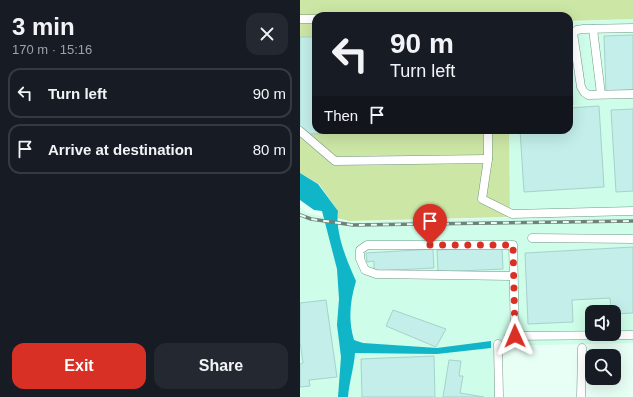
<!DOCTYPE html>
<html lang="en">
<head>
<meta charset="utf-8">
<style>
  :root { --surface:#171b24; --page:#242831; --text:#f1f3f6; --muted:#9ea1a6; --line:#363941; --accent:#d93025 }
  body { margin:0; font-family:Helvetica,sans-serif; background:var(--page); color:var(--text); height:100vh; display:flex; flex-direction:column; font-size:15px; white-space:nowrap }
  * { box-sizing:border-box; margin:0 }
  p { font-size:13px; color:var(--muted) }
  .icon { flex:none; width:22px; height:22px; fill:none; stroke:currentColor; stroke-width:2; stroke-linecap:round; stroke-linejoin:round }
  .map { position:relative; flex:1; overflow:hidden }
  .drawer { display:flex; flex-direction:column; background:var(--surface); width:300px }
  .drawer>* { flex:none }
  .top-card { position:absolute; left:12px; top:12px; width:261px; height:122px; border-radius:12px; box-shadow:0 4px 16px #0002; background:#171b24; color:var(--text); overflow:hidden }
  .fabs { position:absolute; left:285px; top:305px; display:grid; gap:8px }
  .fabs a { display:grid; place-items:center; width:36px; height:36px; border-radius:8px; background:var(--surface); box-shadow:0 4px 16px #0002; font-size:20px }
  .pin { position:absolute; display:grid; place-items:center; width:34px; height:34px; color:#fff; margin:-41px -17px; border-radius:50% 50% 50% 0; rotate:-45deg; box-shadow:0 0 4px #0007 }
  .pin .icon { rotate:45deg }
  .me { position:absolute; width:44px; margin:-22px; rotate:359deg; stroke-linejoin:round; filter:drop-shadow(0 0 3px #0008) }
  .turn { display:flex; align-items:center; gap:14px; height:84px; padding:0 12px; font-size:18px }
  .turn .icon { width:52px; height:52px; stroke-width:2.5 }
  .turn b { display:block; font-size:28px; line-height:34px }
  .then { display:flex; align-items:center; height:38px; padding:0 12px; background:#0003; gap:8px; font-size:15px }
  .round { display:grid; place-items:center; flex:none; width:42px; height:42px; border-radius:12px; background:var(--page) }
  .overview { display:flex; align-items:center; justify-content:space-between; height:68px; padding:0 12px }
  h1 { font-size:24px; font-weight:700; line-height:30px }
  .action { display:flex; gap:8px; margin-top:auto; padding:8px 12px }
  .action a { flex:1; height:46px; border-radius:12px; background:var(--accent); color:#fff; font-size:16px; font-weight:700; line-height:46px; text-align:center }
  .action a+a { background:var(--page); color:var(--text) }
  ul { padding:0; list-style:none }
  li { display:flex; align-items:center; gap:12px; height:50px; margin:0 8px 6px; padding:0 4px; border:2px solid var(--line); border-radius:12px }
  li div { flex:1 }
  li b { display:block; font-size:15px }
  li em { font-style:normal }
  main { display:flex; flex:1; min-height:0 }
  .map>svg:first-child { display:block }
  .built { fill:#cefde9; fill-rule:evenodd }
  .green { fill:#cce6a5 }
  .water { fill:#10b5c8 }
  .building { fill:#c3eee9; stroke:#a7d1cc }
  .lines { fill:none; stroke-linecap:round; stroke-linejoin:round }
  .minor-casing { stroke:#759889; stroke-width:9 }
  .minor { stroke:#fff; stroke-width:8 }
  .rail-casing { stroke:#70817a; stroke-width:3.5 }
  .rail { stroke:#e8fff5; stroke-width:2; stroke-dasharray:6; stroke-linecap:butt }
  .route { stroke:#d93025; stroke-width:7; stroke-dasharray:0 12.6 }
</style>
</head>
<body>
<main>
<section class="drawer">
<div class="overview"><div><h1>3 min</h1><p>170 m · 15:16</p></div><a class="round"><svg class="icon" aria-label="close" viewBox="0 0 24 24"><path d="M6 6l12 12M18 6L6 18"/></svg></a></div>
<ul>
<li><svg class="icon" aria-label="left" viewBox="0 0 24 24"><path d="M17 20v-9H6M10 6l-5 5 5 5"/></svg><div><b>Turn left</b></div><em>90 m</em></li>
<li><svg class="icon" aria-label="arrive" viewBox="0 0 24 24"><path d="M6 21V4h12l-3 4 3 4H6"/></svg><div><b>Arrive at destination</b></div><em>80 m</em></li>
</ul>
<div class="action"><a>Exit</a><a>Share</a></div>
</section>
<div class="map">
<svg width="333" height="397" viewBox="0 0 333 397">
  <rect width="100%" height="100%" fill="#e8fff5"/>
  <path class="built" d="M333,19V343L199,346V397H0V207L7,213L49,222L210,218L209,130H269V106L274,105L269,22ZM292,312H314V334H292Z"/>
  <g class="green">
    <path d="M0,0H333V19L269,21V16H16V130H209L210,217L49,221L37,218L38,211L19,184L0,173Z"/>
    <path d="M269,33L274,105H269Z"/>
  </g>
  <path class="water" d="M0,173L18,184L38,211C35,233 47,261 56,281C50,301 48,320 54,340L63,343L137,348L191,341V348L137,354L55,353C54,368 49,382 48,397H38L41,357L37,325L39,299L37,269L22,211L14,210L0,200Z"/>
  <g class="building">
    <path d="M333,35V90L306,91L304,36Z"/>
    <path d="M0,37H16V130H182L9,134L0,126Z"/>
    <path d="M299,106L304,187L224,192L220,130H269V108Z"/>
    <path d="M333,109V191L316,192L311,110Z"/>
    <path d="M202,247L203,269L138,272L137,250Z"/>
    <path d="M333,247V313L314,314V312H311L310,298L272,300L273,322L228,324L225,253Z"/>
    <path d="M133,249L134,268L74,271V261L67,262L66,253Z"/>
    <path d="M26,300L37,377L9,380L10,386L0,387V364L3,363L0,342V303Z"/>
    <path d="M93,310L146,329L136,347L86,326Z"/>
    <path d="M134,356L135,397H62L61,359Z"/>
    <path d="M149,360L161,361L159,376H163L160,393L184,397H143Z"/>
  </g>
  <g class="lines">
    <defs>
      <g id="minor">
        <path d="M0,19H16"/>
        <path d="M333,28L283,29L277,30L273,33L281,87L284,92L288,95L333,94"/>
        <path d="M293,29L301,94"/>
        <path d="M188,130V159"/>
        <path d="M0,131L35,161L188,159L182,199L212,214L333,211"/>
        <path d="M232,238L333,239"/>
        <path d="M214,276L76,274L65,270L60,259V250L67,245H213C214,275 214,306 215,336"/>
        <path d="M209,336L333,335"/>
        <path d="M198,344L199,397"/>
        <path d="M281,397L282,348"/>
      </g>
    </defs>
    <use href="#minor" class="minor-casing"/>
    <use href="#minor" class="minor"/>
    <defs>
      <path id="rail" d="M0,215L11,219L53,225L333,221"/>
    </defs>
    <use href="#rail" class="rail-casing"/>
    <use href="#rail" class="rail"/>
  </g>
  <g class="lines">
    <path class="route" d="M130,245H213L215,336"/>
  </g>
</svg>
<div class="fabs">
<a><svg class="icon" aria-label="sound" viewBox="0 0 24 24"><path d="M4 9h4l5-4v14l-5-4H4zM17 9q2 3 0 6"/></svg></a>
<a><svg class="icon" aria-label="search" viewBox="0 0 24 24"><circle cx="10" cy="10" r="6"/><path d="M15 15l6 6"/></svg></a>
</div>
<div class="pin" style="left:130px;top:245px;background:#d93025"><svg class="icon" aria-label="arrive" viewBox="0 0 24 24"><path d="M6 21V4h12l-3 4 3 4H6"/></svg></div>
<svg class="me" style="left:215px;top:336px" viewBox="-20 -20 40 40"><path d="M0-17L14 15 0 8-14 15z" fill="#d93025" stroke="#fff" stroke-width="4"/></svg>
<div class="top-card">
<div class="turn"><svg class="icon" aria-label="left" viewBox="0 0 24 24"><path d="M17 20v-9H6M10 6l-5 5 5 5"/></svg><div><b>90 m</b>Turn left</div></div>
<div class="then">Then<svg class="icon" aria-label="arrive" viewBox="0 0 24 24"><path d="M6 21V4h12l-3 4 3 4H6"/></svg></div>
</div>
</div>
</main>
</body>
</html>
